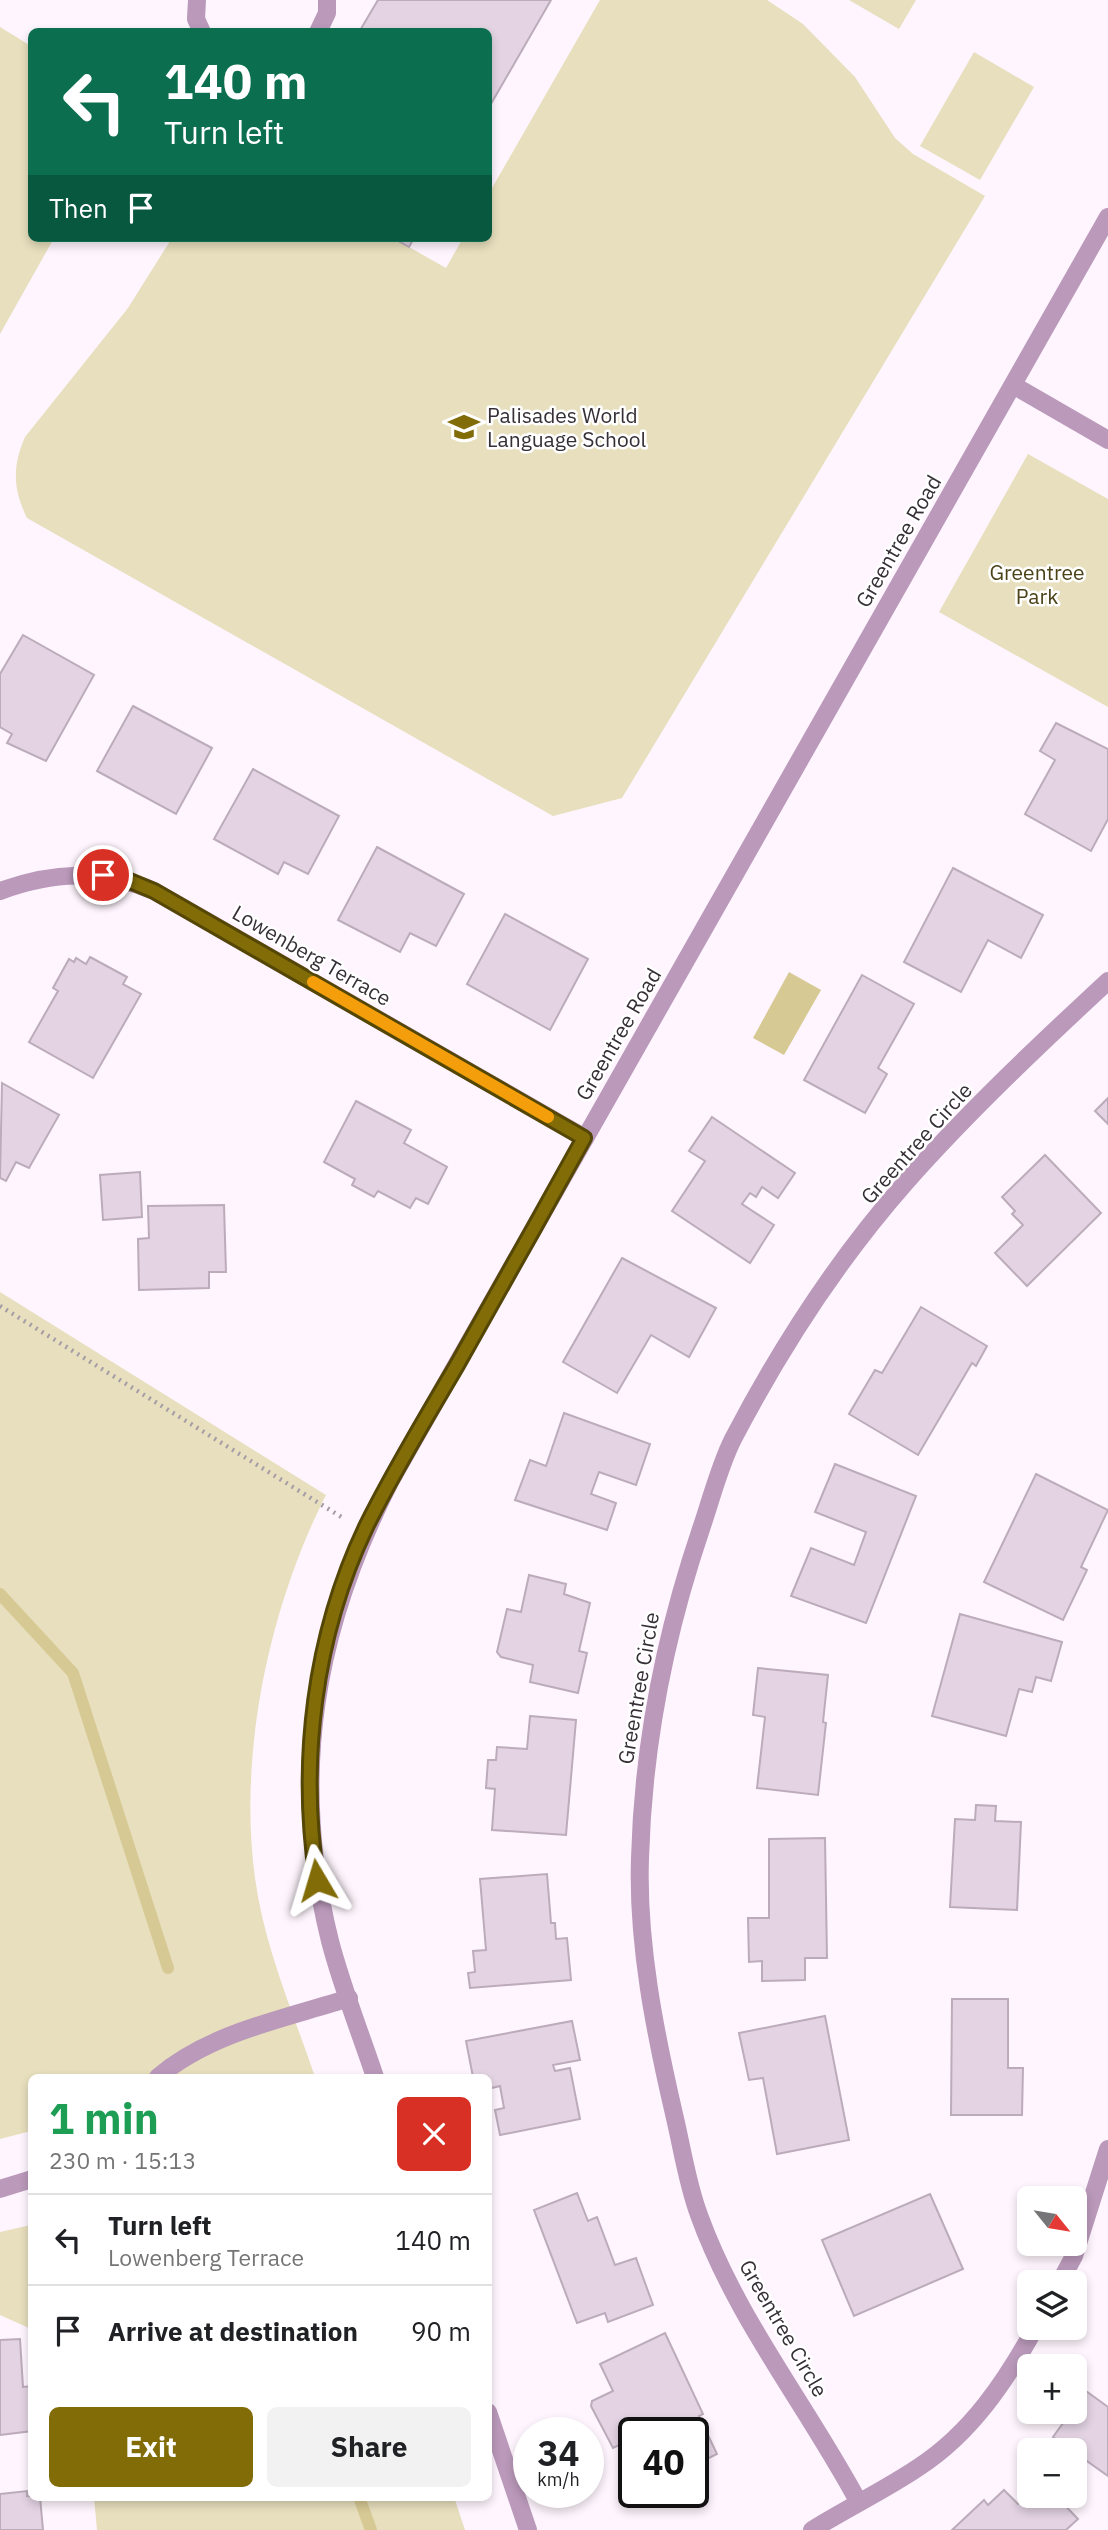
<!DOCTYPE html>
<html lang="en">
<head>
<meta charset="utf-8">
<style>
  :root { --surface:#fff; --page:#f2f2f2; --text:#202124; --muted:#757577; --line:#e0e0e0; --accent:#816c07 }
  body { margin:0; font-family:"IBM Plex Sans",sans-serif; background:var(--page); color:var(--text); height:100vh; display:flex; flex-direction:column; font-size:26px; white-space:nowrap }
  * { box-sizing:border-box; margin:0 }
  p { font-size:23px; color:var(--muted) }
  .icon { flex:none; width:38px; height:38px; fill:none; stroke:currentColor; stroke-width:2; stroke-linecap:round; stroke-linejoin:round }
  .map { position:relative; flex:1; overflow:hidden }
  .details { position:absolute; left:28px; top:2074px; width:464px; height:427px; display:flex; flex-direction:column; background:var(--surface); border-radius:10px; box-shadow:0 4px 10px #0003 }
  .details>* { flex:none }
  .hud { position:absolute; left:28px; top:28px; width:464px; height:214px; border-radius:10px; box-shadow:0 4px 10px #0003; background:#0b6e4f; color:#fff; overflow:hidden }
  .needle { width:46px; rotate:120deg }
  .tools { position:absolute; left:1017px; top:2186px; display:grid; gap:14px }
  .tools a { display:grid; place-items:center; width:70px; height:70px; border-radius:10px; background:var(--surface); box-shadow:0 4px 10px #0003; font-size:35px }
  .speed { position:absolute; left:513px; top:2417px; display:flex; gap:14px; font-size:35px; font-weight:700; text-align:center }
  .speed>* { display:grid; place-content:center; width:91px; height:91px; border-radius:50%; background:var(--surface); box-shadow:0 4px 10px #0003; line-height:1 }
  .speed small { font-size:18px; font-weight:400 }
  .speed .limit { border:4px solid #111; border-radius:10px; background:#fff; color:#111 }
  .pin { position:absolute; display:grid; place-items:center; width:60px; height:60px; color:#fff; margin:-30px; border:4px solid #fff; border-radius:50%; box-shadow:0 2px 7px #0007 }
  .me { position:absolute; width:77px; margin:-38px; rotate:353deg; stroke-linejoin:round; filter:drop-shadow(0 0 5px #0008) }
  .turn { display:flex; align-items:center; gap:24px; height:147px; padding:0 21px; font-size:32px }
  .turn .icon { width:91px; height:91px; stroke-width:2.5 }
  .turn b { display:block; font-size:49px; line-height:60px }
  .then { display:flex; align-items:center; height:66px; padding:0 21px; background:#0003; gap:14px; font-size:26px }
  .round { display:grid; place-items:center; flex:none; width:74px; height:74px; border-radius:10px; background:var(--page) }
  .headline { display:flex; align-items:center; justify-content:space-between; height:119px; padding:0 21px }
  h1 { font-size:42px; font-weight:700; line-height:52px; color:#1e9e55 }
  .action { display:flex; gap:14px; margin-top:auto; padding:14px 21px }
  .action a { flex:1; height:80px; border-radius:10px; background:var(--accent); color:#fff; font-size:28px; font-weight:700; line-height:80px; text-align:center }
  .action a+a { background:var(--page); color:var(--text) }
  ul { padding:0; list-style:none }
  li { display:flex; align-items:center; gap:21px; height:91px; padding:0 21px; border-top:2px solid var(--line) }
  li div { flex:1 }
  li b { display:block; font-size:26px }
  li em { font-style:normal }
  .map>svg:first-child { display:block }
  .green { fill:#e7dfbd }
  .water { fill:#d7c994 }
  .lines { fill:none; stroke-linecap:round; stroke-linejoin:round }
  .stream { stroke:#d7c994; stroke-width:12 }
  .building { fill:#e3d3e3; stroke:#bcacbb; stroke-width:2 }
  .path { stroke:#a59da5; stroke-width:4.5; stroke-dasharray:2 5; stroke-linecap:butt }
  .minor { stroke:#ba99ba; stroke-width:18 }
  .route-casing { stroke:#544605; stroke-width:18 }
  .route { stroke:#816c07; stroke-width:12 }
  .slow { stroke:#f59e0b; stroke-width:12 }
  .labels { text-anchor:middle; dominant-baseline:central; stroke-width:5; stroke-linejoin:round; paint-order:stroke }
  .poi-label { font-size:21px; fill:#363036; stroke:#fff; text-anchor:start }
  .street-label { font-size:21px; fill:#363036; stroke:#fff }
  .park-label { font-size:21px; fill:#4c4218; stroke:#fff }
</style>
</head>
<body>
<div class="map">
<svg width="1108" height="2530" viewBox="0 0 1108 2530">
  <rect width="100%" height="100%" fill="#fff5fe"/>
  <g class="green">
    <path d="M600,0H767L803,24L855,77L895,138L913,154L985,196L622,798L553,816L27,518C13,489 12,467 25,437L128,308L172,238H393L446,268L463,238H488V195Z"/>
    <path d="M849,0H916L899,29Z"/>
    <path d="M0,27L31,46L32,238H54L0,334Z"/>
    <path d="M974,52L1034,87L980,180L920,146Z"/>
    <path d="M1028,454L1108,499V707L939,612Z"/>
    <path d="M0,1292L326,1495C269,1607 238,1754 255,1878C264,1946 293,2012 315,2077H32L31,2131L0,2139Z"/>
    <path d="M31,2225H32L31,2329L0,2315V2232Z"/>
    <path d="M94,2497H454L465,2530H97Z"/>
  </g>
  <path class="water" d="M789,972L821,990L784,1055L753,1038Z"/>
  <g class="lines">
    <g class="stream">
      <path d="M0,1594L73,1673L168,1968"/>
      <path d="M359,2497L371,2530"/>
    </g>
  </g>
  <g class="building">
    <path d="M378,0H551L488,109V32H359Z"/>
    <path d="M393,238H414L409,247Z"/>
    <path d="M23,635L94,675L46,761L7,743L12,734L0,727V674Z"/>
    <path d="M133,706L212,748L176,814L97,771Z"/>
    <path d="M1056,723L1108,749V819L1091,851L1025,814L1055,760L1040,751Z"/>
    <path d="M253,769L339,816L308,874L284,862L278,874L214,839Z"/>
    <path d="M377,847L464,894L436,946L410,933L400,952L338,920Z"/>
    <path d="M953,868L1043,915L1021,958L988,940L961,992L904,962Z"/>
    <path d="M505,914L588,959L550,1030L467,984Z"/>
    <path d="M90,957L127,977L123,984L141,994L93,1078L29,1042L58,991L53,988L69,959L74,962L76,958L86,964Z"/>
    <path d="M862,975L914,1004L878,1068L887,1074L865,1113L804,1080Z"/>
    <path d="M2,1083L59,1115L29,1168L16,1162L6,1181L0,1178Z"/>
    <path d="M1108,1098V1124L1095,1111Z"/>
    <path d="M356,1101L411,1130L404,1143L447,1167L428,1204L416,1198L410,1208L378,1191L374,1197L352,1185L355,1179L324,1162Z"/>
    <path d="M712,1117L795,1173L778,1198L762,1187L756,1197L750,1193L742,1204L774,1225L750,1263L672,1211L705,1161L689,1151Z"/>
    <path d="M1045,1155L1101,1213L1027,1286L995,1253L1023,1225L1012,1214L1015,1211L1002,1197Z"/>
    <path d="M140,1172L142,1217L103,1220L100,1175Z"/>
    <path d="M224,1205L226,1272H209V1288L139,1290L138,1239L149,1238L148,1206Z"/>
    <path d="M622,1258L716,1308L689,1357L651,1335L617,1393L563,1362Z"/>
    <path d="M921,1307L987,1346L976,1366L972,1363L918,1455L849,1414L875,1370L882,1373Z"/>
    <path d="M564,1413L650,1444L636,1485L599,1472L591,1494L616,1503L607,1530L515,1500L530,1460L546,1466Z"/>
    <path d="M835,1464L916,1496L866,1623L791,1596L811,1548L854,1565L866,1532L815,1512Z"/>
    <path d="M1036,1474L1108,1510L1081,1567L1087,1570L1063,1620L984,1582Z"/>
    <path d="M529,1575L566,1584L564,1594L590,1603L579,1651L587,1653L578,1693L530,1682L533,1665L501,1657L497,1652L507,1609L521,1612Z"/>
    <path d="M960,1614L1062,1642L1051,1681L1036,1677L1032,1692L1019,1689L1006,1736L932,1716Z"/>
    <path d="M758,1668L828,1675L823,1722L826,1723L818,1795L757,1788L765,1717L753,1715Z"/>
    <path d="M530,1716L576,1720L566,1835L492,1830L495,1789L486,1788L488,1760H496L497,1747L527,1749Z"/>
    <path d="M976,1805L996,1806L995,1821L1021,1822L1017,1910L950,1907L955,1819L975,1820Z"/>
    <path d="M825,1838L827,1958H805V1980L762,1981V1961L749,1962L748,1918H769V1839Z"/>
    <path d="M547,1874L551,1923H555L556,1939L567,1938L571,1980L470,1988L468,1973L475,1972L473,1951L486,1950L480,1879Z"/>
    <path d="M952,1999H1008V2068H1023L1022,2115H951Z"/>
    <path d="M825,2016L849,2140L777,2154L763,2078L749,2080L739,2033Z"/>
    <path d="M572,2021L580,2060L553,2065L555,2071L570,2068L580,2119L500,2135L495,2110L504,2108L500,2086L488,2089V2077H473L466,2041Z"/>
    <path d="M577,2193L588,2221L597,2217L615,2265L636,2258L653,2305L608,2322L605,2313L577,2323L534,2210Z"/>
    <path d="M930,2194L963,2269L854,2316L822,2240Z"/>
    <path d="M665,2333L703,2414L699,2416L717,2454L693,2466V2432H634V2442L632,2439L613,2448L591,2406L592,2401L613,2391L600,2364Z"/>
    <path d="M20,2339L23,2387L32,2386V2431L0,2435V2340Z"/>
    <path d="M1086,2391L1108,2407V2476L1053,2437L1071,2412H1074Z"/>
    <path d="M1004,2490L1018,2504L1029,2493L1056,2496L1078,2519L1066,2530H952L984,2500L988,2505Z"/>
    <path d="M27,2491V2496L40,2497L43,2530H0V2494Z"/>
  </g>
  <g class="lines">
    <path class="path" d="M0,1306L343,1518"/>
    <g class="minor">
      <path d="M197,0L196,19L202,32"/>
      <path d="M318,32L327,13V0"/>
      <path d="M1013,385L1108,440"/>
      <path d="M0,891C52,872 102,869 154,891L585,1138"/>
      <path d="M158,2077C211,2032 284,2019 349,1998"/>
      <path d="M375,2077C360,2032 342,1987 330,1941C289,1776 314,1630 391,1480L1108,217"/>
      <path d="M0,2189L32,2179"/>
      <path d="M1060,2282L1074,2256L1108,2149"/>
      <path d="M488,2412L528,2530"/>
      <path d="M858,2501C807,2406 736,2318 699,2215C687,2183 682,2147 674,2114C655,2032 637,1943 640,1858C643,1746 665,1635 701,1529C711,1500 719,1467 733,1439C780,1349 839,1258 906,1182C969,1111 1039,1045 1108,981"/>
      <path d="M812,2530C847,2508 885,2490 919,2467C971,2433 1006,2381 1035,2328"/>
    </g>
  </g>
  <g class="lines">
    <defs>
      <path id="route" d="M103,875L125,879L154,891L584,1138C542,1214 500,1289 457,1365C426,1418 393,1472 366,1527C314,1636 299,1762 317,1880"/>
    </defs>
    <use href="#route" class="route-casing"/>
    <use href="#route" class="route"/>
    <path class="slow" d="M313,982L548,1117"/>
  </g>
  <defs>
    <symbol id="school-bare" viewBox="-9 -9 18 18"><path d="M0-5L7-2L0 1L-7-2ZM-4 1L0 2.5L4 1V4Q0 6-4 4Z" fill="#816c07" stroke="#fff" stroke-width="2.5" paint-order="stroke"/></symbol>
  </defs>
  <g fill-rule="evenodd">
    <use href="#school-bare" x="442" y="405" width="44" height="44"/>
  </g>
  <g class="labels">
    <g class="poi-label">
      <text x="487" y="415">Palisades World<tspan x="487" dy="24">Language School</tspan></text>
    </g>
    <g class="street-label">
      <text transform="translate(898 541) rotate(-60)">Greentree Road</text>
      <text transform="translate(312 955) rotate(30)">Lowenberg Terrace</text>
      <text transform="translate(618 1034) rotate(-60)">Greentree Road</text>
      <text transform="translate(916 1143) rotate(-48)">Greentree Circle</text>
      <text transform="translate(638 1688) rotate(-80)">Greentree Circle</text>
      <text transform="translate(784 2328) rotate(60)">Greentree Circle</text>
    </g>
    <g class="park-label">
      <text x="1037" y="572">Greentree<tspan x="1037" dy="24">Park</tspan></text>
    </g>
  </g>
</svg>
<div class="tools">
<a><svg class="needle" viewBox="-14 -14 28 28"><path d="M0-13l5 13h-10z" fill="#e53935"/><path d="M0 13l5-13h-10z" fill="#757577"/></svg></a>
<a><svg class="icon" aria-label="layers" viewBox="0 0 24 24"><path d="M12 4l9 5-9 5-9-5zM3 14l9 5 9-5"/></svg></a>
<a>+</a>
<a>−</a>
</div>
<div class="speed"><div>34<small>km/h</small></div><div class="limit">40</div></div>
<div class="pin" style="left:103px;top:875px;background:#d93025"><svg class="icon" aria-label="arrive" viewBox="0 0 24 24"><path d="M6 21V4h12l-3 4 3 4H6"/></svg></div>
<svg class="me" style="left:317px;top:1880px" viewBox="-20 -20 40 40"><path d="M0-17L14 15 0 8-14 15z" fill="#816c07" stroke="#fff" stroke-width="4"/></svg>
<div class="hud">
<div class="turn"><svg class="icon" aria-label="left" viewBox="0 0 24 24"><path d="M17 20v-9H6M10 6l-5 5 5 5"/></svg><div><b>140 m</b>Turn left</div></div>
<div class="then">Then<svg class="icon" aria-label="arrive" viewBox="0 0 24 24"><path d="M6 21V4h12l-3 4 3 4H6"/></svg></div>
</div>
<section class="details">
<div class="headline"><div><h1>1 min</h1><p>230 m · 15:13</p></div><a class="round" style="background:#d93025;color:#fff"><svg class="icon" aria-label="close" viewBox="0 0 24 24"><path d="M6 6l12 12M18 6L6 18"/></svg></a></div>
<ul>
<li><svg class="icon" aria-label="left" viewBox="0 0 24 24"><path d="M17 20v-9H6M10 6l-5 5 5 5"/></svg><div><b>Turn left</b><p>Lowenberg Terrace</p></div><em>140 m</em></li>
<li><svg class="icon" aria-label="arrive" viewBox="0 0 24 24"><path d="M6 21V4h12l-3 4 3 4H6"/></svg><div><b>Arrive at destination</b></div><em>90 m</em></li>
</ul>
<div class="action"><a>Exit</a><a>Share</a></div>
</section>
</div>
</body>
</html>
